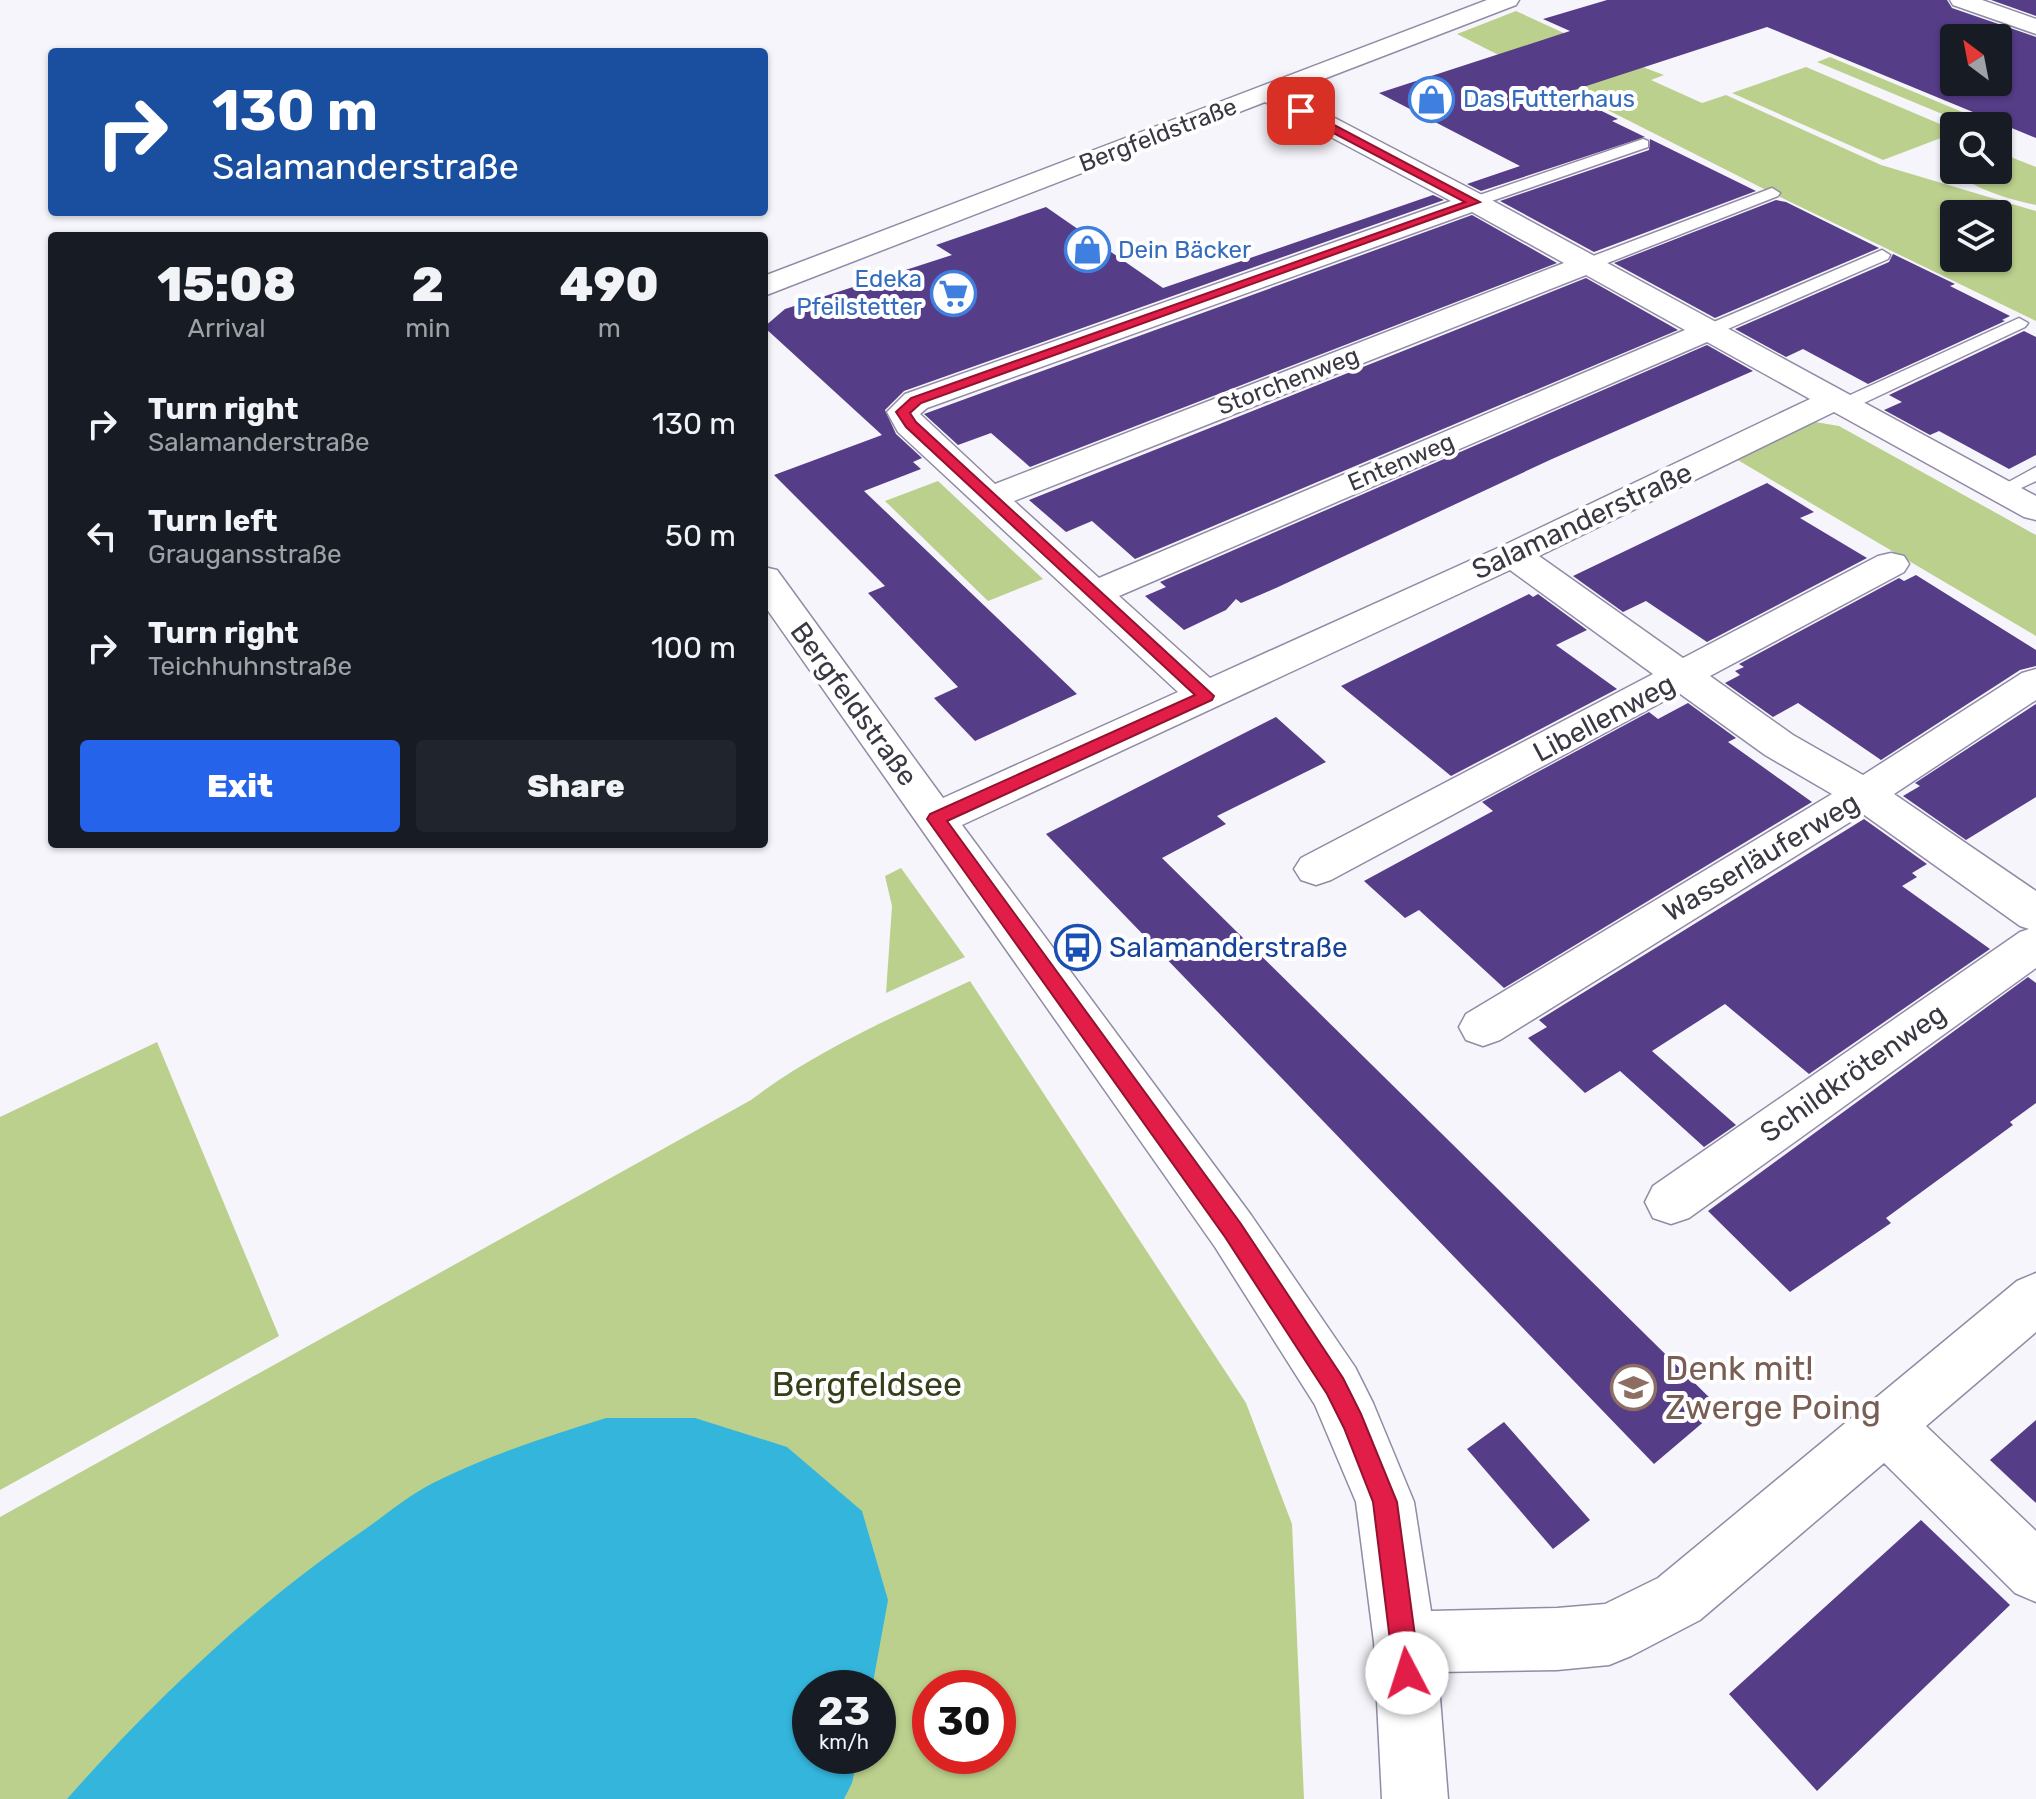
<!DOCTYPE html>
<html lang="en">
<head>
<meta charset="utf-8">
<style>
  :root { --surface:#171b24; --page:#20242c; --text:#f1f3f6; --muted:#9ea1a6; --accent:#2563eb }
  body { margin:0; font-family:Rubik,sans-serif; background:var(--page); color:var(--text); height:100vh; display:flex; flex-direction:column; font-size:30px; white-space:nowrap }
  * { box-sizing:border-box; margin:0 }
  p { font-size:26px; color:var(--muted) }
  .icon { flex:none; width:44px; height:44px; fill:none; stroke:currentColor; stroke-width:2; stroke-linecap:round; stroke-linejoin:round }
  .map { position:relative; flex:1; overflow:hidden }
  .drawer { position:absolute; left:48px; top:232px; width:720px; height:616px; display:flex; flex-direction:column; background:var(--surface); border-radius:8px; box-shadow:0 2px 6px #0004 }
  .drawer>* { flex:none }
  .banner { position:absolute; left:48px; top:48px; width:720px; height:168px; border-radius:8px; box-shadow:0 2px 6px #0004; background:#1a4fa0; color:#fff; overflow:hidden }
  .needle { width:52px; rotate:328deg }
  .tools { position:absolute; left:1940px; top:24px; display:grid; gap:16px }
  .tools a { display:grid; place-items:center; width:72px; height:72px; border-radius:8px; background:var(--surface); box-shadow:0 2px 6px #0004; font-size:40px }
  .speed { position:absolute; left:792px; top:1670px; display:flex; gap:16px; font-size:40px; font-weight:700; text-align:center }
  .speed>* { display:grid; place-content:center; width:104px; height:104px; border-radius:50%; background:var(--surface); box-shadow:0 2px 6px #0004; line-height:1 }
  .speed small { font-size:20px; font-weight:400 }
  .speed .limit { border:12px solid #d22; background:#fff; color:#111 }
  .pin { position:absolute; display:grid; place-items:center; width:68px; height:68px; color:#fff; margin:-34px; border-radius:16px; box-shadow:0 4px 12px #0006 }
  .me { position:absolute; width:88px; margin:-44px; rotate:355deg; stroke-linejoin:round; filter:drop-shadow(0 0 6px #0008) }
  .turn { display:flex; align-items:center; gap:28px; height:168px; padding:0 32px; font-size:36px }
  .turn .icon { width:104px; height:104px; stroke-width:2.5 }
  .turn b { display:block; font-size:56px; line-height:68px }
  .eta { display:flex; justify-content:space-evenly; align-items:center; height:136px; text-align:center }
  .eta b { font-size:48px; font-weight:800; line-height:56px }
  .cta { display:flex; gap:16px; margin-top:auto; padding:16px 32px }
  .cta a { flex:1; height:92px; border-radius:8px; background:var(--accent); color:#fff; font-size:32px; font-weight:800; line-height:92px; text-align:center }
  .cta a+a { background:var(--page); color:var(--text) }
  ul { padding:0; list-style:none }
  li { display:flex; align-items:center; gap:24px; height:112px; padding:0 32px }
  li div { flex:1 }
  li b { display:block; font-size:30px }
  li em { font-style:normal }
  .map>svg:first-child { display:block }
  .green { fill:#bbd08d; fill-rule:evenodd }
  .water { fill:#34b6dc }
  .building { fill:#563d88; fill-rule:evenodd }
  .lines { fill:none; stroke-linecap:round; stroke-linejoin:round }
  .service-casing { stroke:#918ba5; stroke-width:3 }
  .minor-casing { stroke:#918ba5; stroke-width:3 }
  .service { fill:#fff; fill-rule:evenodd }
  .minor { fill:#fff; fill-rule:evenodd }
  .route { fill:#e11d48; stroke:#92132f; stroke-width:2 }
  .labels { text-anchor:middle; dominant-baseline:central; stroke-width:8; stroke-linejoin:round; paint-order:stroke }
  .far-shop-label { font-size:24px; fill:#366cbe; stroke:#fff; text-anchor:start }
  .far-street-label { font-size:24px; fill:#3b3843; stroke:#fff }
  .street-label { font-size:28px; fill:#3b3843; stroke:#fff }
  .transit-label { font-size:28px; fill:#164399; stroke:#fff; text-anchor:start }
  .near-education-label { font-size:34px; fill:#785e54; stroke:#fff; text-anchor:start }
  .near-park-label { font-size:34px; fill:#35401a; stroke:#fff }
</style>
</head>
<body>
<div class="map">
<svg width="2036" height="1799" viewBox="0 0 2036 1799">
  <rect width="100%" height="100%" fill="#f6f5fb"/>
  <g class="green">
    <path d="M1516,11L1616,57L1664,75L1651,80L1702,103L1726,95L1881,165L2036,211V321L1772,193L1457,34ZM1954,214H1998V258H1954Z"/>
    <path d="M1830,57L1996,126H1971L1817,62Z"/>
    <path d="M1806,67L1954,130V133L1883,160L1732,93Z"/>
    <path d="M1954,152V170H1998V152L2036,167V205C2004,198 1961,186 1942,158Z"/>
    <path d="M1809,421L1839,426L2036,535V636L1731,456Z"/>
    <path d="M938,481L1043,579L988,601L885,501Z"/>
    <path d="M901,868L965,957L886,993L892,906L885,876Z"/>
    <path d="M970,981L1246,1403L1292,1524L1304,1799H0V1517L751,1100C818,1049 894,1017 970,981ZM810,1688H878V1756H810ZM930,1688H998V1756H930Z"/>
    <path d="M157,1042L279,1336L0,1490V1117Z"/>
  </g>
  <path class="water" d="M606,1418H695L787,1447L862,1511L888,1600L872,1688H810V1756H858L852,1783L844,1799H67C155,1699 254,1605 364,1530C387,1514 410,1494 435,1482C490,1455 548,1436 606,1418Z"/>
  <g class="building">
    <path d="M1607,0H1947L1952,8L2036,37V138L1767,27L1565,93L1618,119L1612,121L1645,137L1481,191L1467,184L1520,166L1379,93L1570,31L1543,19ZM1954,38H1998V82H1954Z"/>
    <path d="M1991,0H2036V16Z"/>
    <path d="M1650,139L1756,191L1594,252L1500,201L1649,150Z"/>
    <path d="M1433,195L1444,200L904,391L885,410L896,434L922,458L913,462L921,469L864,491L1077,694L975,741L934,698L958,687L868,593L885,586L774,475L882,435L764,327L785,309L952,255L936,245L1046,207L1163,288Z"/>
    <path d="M1776,200L1786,202L1879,248L1715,318L1614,263Z"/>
    <path d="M1472,215L1557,263L1030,467L991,433L958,445L924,414Z"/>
    <path d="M1893,254L1955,284L1950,286L2010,316L2002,320L2005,321L1868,384L1803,349L1786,357L1735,329L1889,262Z"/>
    <path d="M1586,278L1678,330L1135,559L1092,521L1066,532L1029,500Z"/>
    <path d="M2024,331L2036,337V455L2009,469L1939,431L1930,435L1884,410L1902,402L1889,395Z"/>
    <path d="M1707,345L1753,371L1552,459L1276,588L1241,603L1236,599L1226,610L1184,630L1145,596L1166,587L1160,582Z"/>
    <path d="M1767,483L1814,512L1800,518L1867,558L1707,642L1646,601L1623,612L1573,576Z"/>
    <path d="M1916,575L2036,650V666L2020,670L1881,760L1798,703L1773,717L1725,683L1740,675L1735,671L1744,667L1739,664L1899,578L1904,581Z"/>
    <path d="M1529,594L1533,597L1538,594L1587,630L1556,645L1617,689L1451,776L1341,686Z"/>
    <path d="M1688,703L1736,738L1728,742L1812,802L1504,988L1419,910L1405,918L1364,881L1493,811L1482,802L1649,712L1658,719Z"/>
    <path d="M2036,704V797L1966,840L1903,796L1920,786L1915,783Z"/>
    <path d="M1276,717L1326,762L1217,816L1226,824L1162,858L1720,1408L1654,1464L1046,834Z"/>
    <path d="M1864,819L1927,864L1912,873L1917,877L1902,886L1990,949L1809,1074L1725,1004L1652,1051L1736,1125L1704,1147L1620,1071L1585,1093L1528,1038L1547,1027L1539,1020Z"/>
    <path d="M2028,977L2036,983V1103L2010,1122L2013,1125L1886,1218L1891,1223L1790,1292L1708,1211Z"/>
    <path d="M2036,1420V1503L1990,1460Z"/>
    <path d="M1504,1422L1590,1520L1553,1549L1467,1449Z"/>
    <path d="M1921,1520L2010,1605L1817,1791L1729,1694Z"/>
  </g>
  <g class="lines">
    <defs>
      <g id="service">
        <path d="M1643,139L1648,141V147L1480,205H1468L1466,202L1468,199Z"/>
        <path d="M1772,188L1780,193L1778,196L1592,269H1580L1577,265L1580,261Z"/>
        <path d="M1882,250L1890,255L1888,259L1714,335H1702L1699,331L1702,327Z"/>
        <path d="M2019,318L2028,323L2025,327L1851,409L1844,411L1834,405L1837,401Z"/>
        <path d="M2036,467V481L2002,497L1992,491Z"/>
      </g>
      <g id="minor">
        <path d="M1487,0H1519L1516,5L1287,93L1484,196L2036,496V520L2024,517L1834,412L1539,556L1683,658L1878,556L1891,553L1904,556L1909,564L1904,572L1710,676L1793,735L1863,775L2022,673L2036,669V700L1894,794L2036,891V968L1689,1218L1671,1224L1653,1218L1645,1202L1653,1186L2020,932L2029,929L2020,926L1863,814L1500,1040L1483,1046L1466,1040L1459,1027L1466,1014L1832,794L1765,755L1679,693L1331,880L1316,885L1301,880L1294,869L1301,858L1653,674L1510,570L962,825L1251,1215L1355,1367L1373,1403L1414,1502L1431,1611L1557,1608L1605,1604L1658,1578L2017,1281L2036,1273V1332L1926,1426L2036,1531V1602L2015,1593L1884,1463L1700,1620L1631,1656L1609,1665L1557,1670L1438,1672L1448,1799H1382L1374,1642L1356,1502L1315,1405L1215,1247L764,605V567L777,570L943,798L1178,692L898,432L887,412L905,394L1451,201L1265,102L764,296V276ZM1472,212L1564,263L995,484L920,414L927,408ZM1586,275L1685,330L1099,578L1014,501ZM1707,342L1810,399L1500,547L1210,678L1119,596Z"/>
        <path d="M1950,0H1982L2036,19V34L1953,5Z"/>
      </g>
    </defs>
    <use href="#service" class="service-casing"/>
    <use href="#minor" class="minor-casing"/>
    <use href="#service" class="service"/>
    <use href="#minor" class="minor"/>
  </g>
  <path class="route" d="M1297,109H1304L1480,202L921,403L910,413L916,422L1214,696L1212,700L947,821L1241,1224L1343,1378L1361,1414L1397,1502L1420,1673L1416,1683L1407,1686L1398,1683L1394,1673L1373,1502L1344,1428L1327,1394L1225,1237L927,819L930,814L1195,695L906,427L896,412L911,398L1465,202L1297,114Z"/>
  <defs>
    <symbol id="shop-ring" viewBox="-11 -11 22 22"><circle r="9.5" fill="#fff" stroke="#3f7fe0" stroke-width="1.5"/><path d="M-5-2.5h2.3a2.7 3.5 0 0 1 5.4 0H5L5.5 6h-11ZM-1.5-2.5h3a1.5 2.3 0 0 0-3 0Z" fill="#3f7fe0"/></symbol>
    <symbol id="supermarket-ring" viewBox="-11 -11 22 22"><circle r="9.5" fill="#fff" stroke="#3f7fe0" stroke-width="1.5"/><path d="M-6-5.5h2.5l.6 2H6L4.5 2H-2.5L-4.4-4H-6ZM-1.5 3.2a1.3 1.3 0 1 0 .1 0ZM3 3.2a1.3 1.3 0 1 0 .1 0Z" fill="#3f7fe0"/></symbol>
    <symbol id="bus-ring" viewBox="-11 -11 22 22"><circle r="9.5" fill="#fff" stroke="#1a4fb4" stroke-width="1.5"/><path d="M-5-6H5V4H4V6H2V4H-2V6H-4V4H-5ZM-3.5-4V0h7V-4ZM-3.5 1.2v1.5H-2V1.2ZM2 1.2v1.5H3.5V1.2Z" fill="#1a4fb4"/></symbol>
    <symbol id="school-ring" viewBox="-11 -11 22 22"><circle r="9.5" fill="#fff" stroke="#8d6e63" stroke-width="1.5"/><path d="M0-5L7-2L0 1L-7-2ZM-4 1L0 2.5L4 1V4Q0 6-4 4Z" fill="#8d6e63"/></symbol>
  </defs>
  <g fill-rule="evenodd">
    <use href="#shop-ring" x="1406" y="74" width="51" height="51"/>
    <use href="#shop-ring" x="1062" y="224" width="51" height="51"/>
    <use href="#supermarket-ring" x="928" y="268" width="51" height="51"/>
    <use href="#bus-ring" x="1052" y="922" width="51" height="51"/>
    <use href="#school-ring" x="1608" y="1362" width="51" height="51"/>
  </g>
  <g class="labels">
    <g class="far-shop-label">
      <text x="1463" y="99">Das Futterhaus</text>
      <text x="1118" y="250">Dein Bäcker</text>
      <text x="922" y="279" text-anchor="end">Edeka<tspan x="922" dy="28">Pfeilstetter</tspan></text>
    </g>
    <g class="far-street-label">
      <text transform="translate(1158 135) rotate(-21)">Bergfeldstraße</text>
      <text transform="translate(1288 381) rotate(-21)">Storchenweg</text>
      <text transform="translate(1401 462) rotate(-23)">Entenweg</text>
    </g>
    <g class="street-label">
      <text transform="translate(1582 521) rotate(-25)">Salamanderstraße</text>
      <text transform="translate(854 704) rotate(54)">Bergfeldstraße</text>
      <text transform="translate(1604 718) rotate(-28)">Libellenweg</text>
      <text transform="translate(1761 857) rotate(-31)">Wasserläuferweg</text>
      <text transform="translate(1853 1073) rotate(-35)">Schildkrötenweg</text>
    </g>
    <g class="transit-label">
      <text x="1109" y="947">Salamanderstraße</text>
    </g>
    <g class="near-education-label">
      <text x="1665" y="1368">Denk mit!<tspan x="1665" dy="39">Zwerge Poing</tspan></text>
    </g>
    <g class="near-park-label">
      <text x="867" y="1384">Bergfeldsee</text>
    </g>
  </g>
</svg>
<div class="tools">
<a><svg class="needle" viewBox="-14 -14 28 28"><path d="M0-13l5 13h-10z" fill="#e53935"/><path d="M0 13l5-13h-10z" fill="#9ea1a6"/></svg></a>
<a><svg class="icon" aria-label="search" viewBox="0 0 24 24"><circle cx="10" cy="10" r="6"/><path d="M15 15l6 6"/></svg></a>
<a><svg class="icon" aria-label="layers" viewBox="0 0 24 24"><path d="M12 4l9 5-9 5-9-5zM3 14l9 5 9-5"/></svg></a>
</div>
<div class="speed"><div>23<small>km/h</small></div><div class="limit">30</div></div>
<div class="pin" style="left:1301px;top:111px;background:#d93025"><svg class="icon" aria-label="arrive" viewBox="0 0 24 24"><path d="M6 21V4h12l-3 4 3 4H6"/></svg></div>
<svg class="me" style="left:1407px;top:1673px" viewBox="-20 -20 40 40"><circle r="19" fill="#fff"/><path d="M0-13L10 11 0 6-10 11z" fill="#e11d48"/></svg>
<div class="banner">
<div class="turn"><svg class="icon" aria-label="right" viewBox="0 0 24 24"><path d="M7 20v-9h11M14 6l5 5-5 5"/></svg><div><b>130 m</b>Salamanderstraße</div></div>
</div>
<section class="drawer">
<div class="eta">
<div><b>15:08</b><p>Arrival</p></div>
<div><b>2</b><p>min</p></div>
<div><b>490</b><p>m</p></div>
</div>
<ul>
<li><svg class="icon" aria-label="right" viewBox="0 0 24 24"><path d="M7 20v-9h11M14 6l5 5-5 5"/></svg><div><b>Turn right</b><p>Salamanderstraße</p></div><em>130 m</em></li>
<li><svg class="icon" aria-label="left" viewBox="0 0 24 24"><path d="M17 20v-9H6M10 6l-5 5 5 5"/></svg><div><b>Turn left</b><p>Graugansstraße</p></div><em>50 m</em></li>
<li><svg class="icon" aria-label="right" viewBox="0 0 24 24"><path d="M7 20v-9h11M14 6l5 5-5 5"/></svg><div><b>Turn right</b><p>Teichhuhnstraße</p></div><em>100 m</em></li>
</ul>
<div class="cta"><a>Exit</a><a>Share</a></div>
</section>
</div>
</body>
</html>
